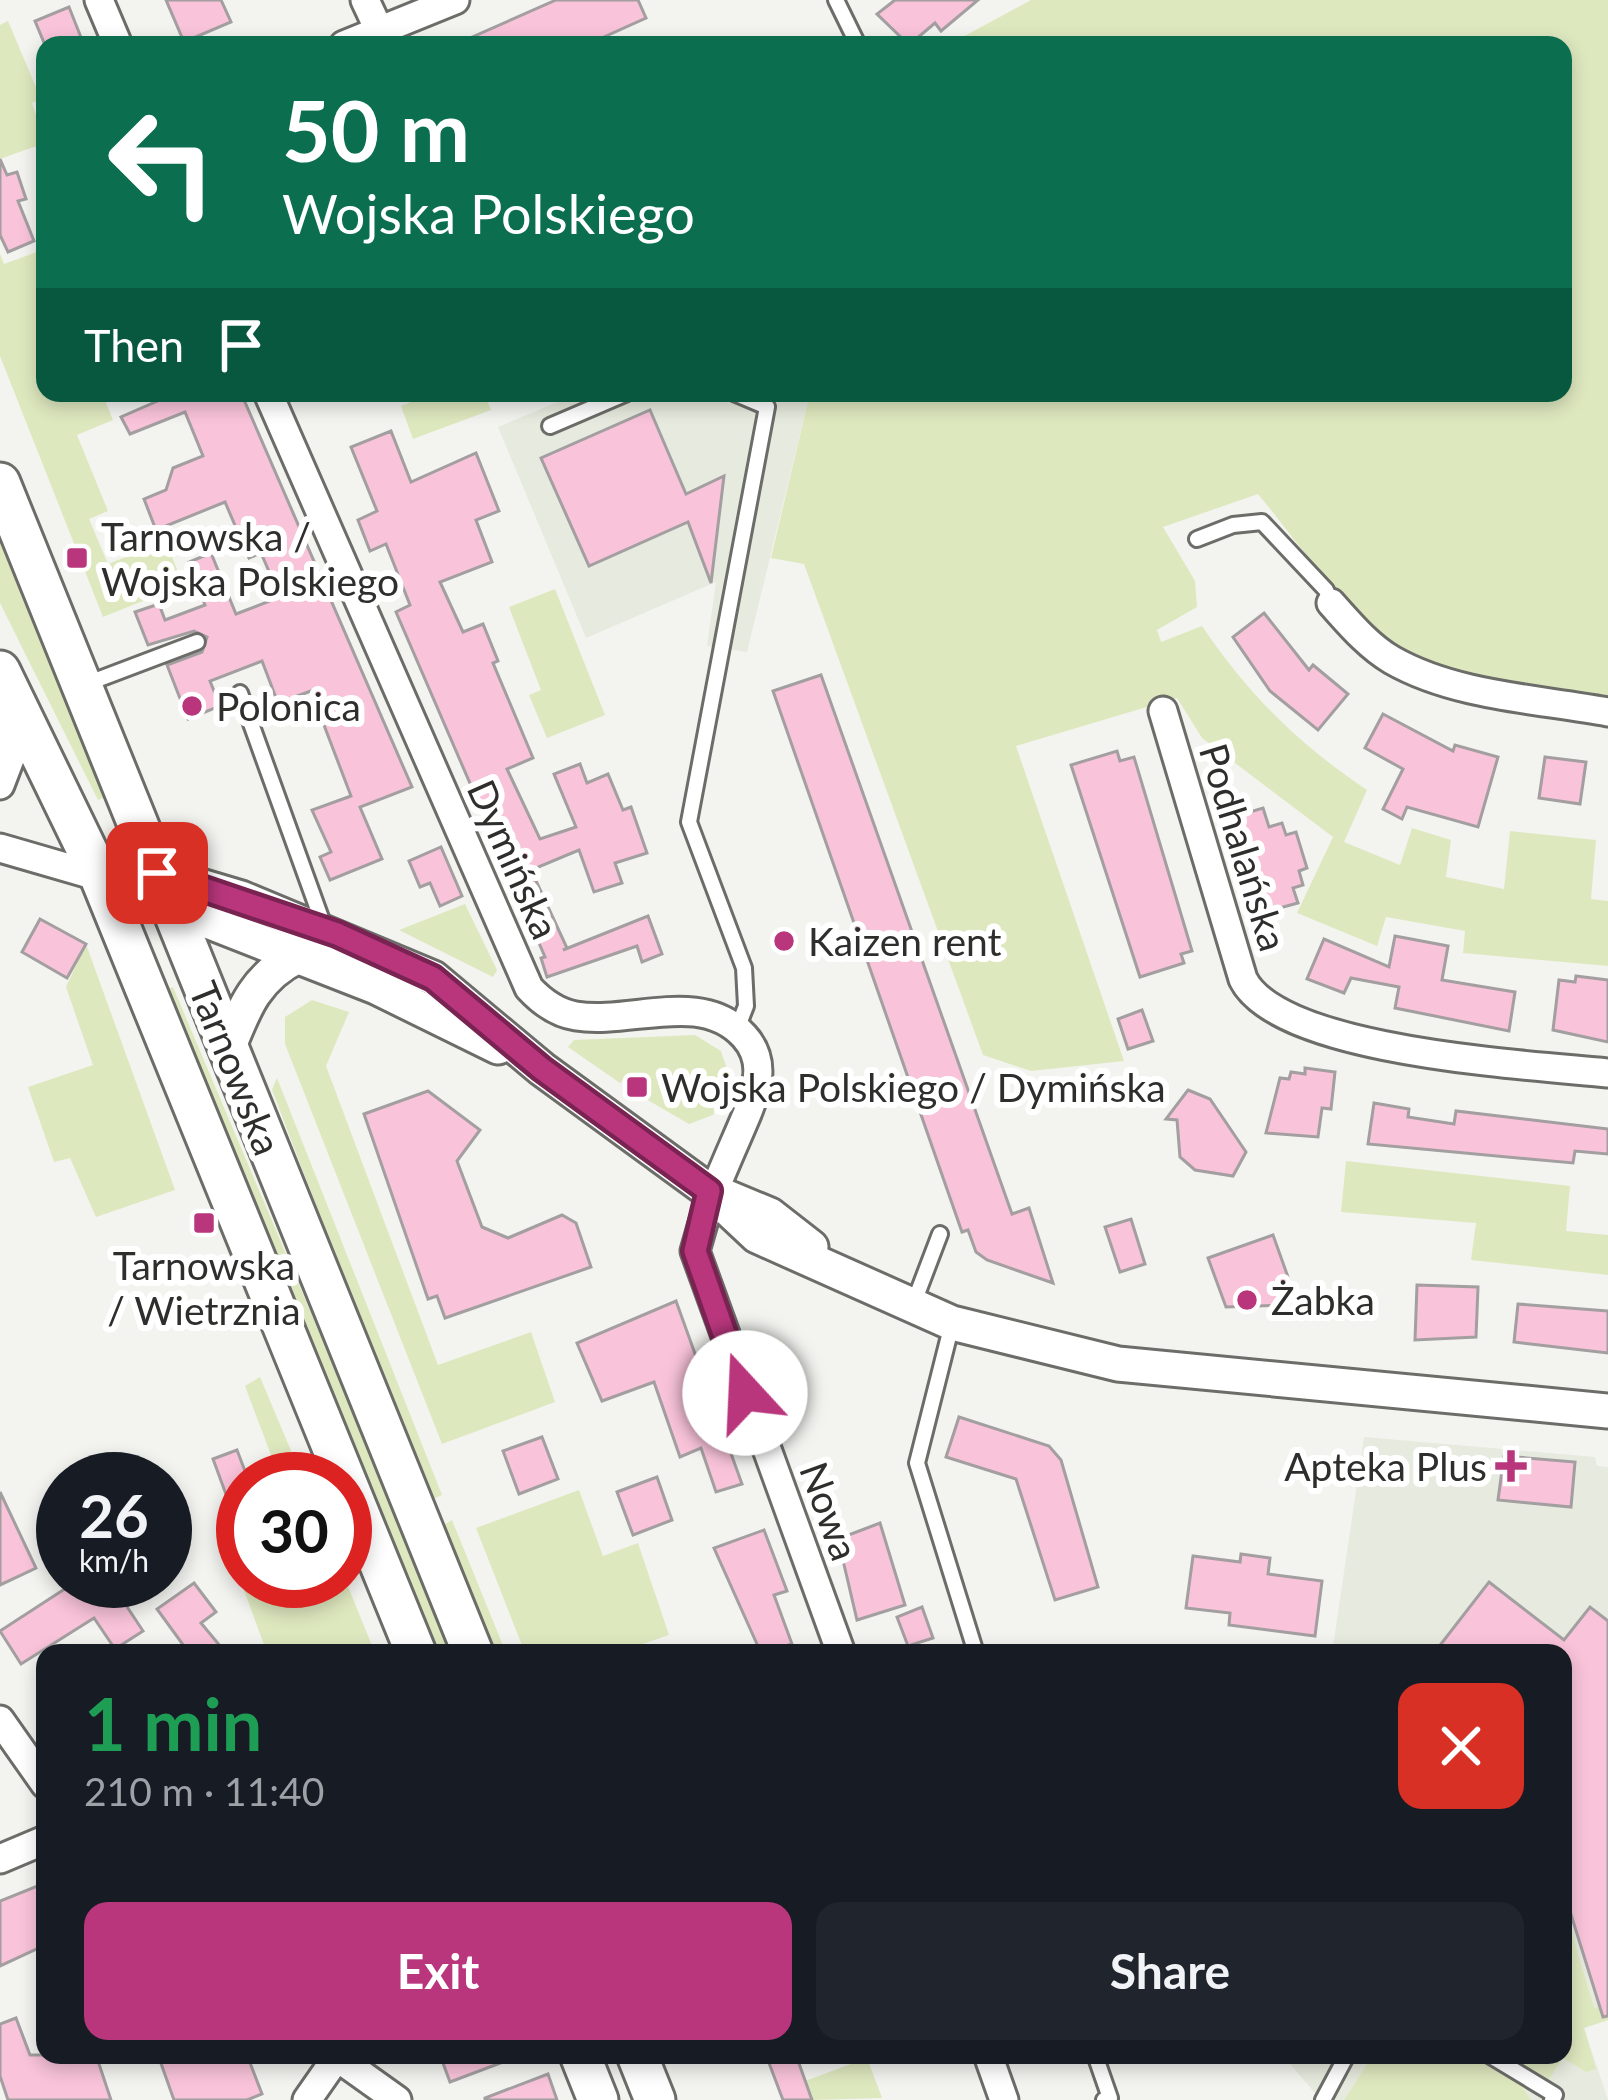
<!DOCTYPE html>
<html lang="en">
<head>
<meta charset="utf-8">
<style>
  :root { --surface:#171b24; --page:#20242c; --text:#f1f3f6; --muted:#9ea1a6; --accent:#b9367d }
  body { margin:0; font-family:Lato,sans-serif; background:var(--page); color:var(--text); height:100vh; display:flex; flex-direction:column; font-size:45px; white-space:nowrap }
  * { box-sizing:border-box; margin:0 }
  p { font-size:39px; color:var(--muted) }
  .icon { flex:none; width:66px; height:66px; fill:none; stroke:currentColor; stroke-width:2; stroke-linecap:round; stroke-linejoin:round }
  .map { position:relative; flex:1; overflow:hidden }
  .side { position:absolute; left:36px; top:1644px; width:1536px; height:420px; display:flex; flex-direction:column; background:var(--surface); border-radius:24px; box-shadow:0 6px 18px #0003 }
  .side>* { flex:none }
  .hud { position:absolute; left:36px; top:36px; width:1536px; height:366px; border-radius:24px; box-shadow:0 6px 18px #0003; background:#0b6e4f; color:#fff; overflow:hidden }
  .speed { position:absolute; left:36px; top:1452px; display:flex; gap:24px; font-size:60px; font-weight:700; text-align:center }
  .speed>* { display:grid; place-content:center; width:156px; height:156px; border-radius:50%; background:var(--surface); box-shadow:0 6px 18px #0003; line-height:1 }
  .speed small { font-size:30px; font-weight:400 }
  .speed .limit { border:18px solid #d22; background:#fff; color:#111 }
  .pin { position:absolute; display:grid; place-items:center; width:102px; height:102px; color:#fff; margin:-51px; border-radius:24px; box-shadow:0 6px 18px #0006 }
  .me { position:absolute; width:132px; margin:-66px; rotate:340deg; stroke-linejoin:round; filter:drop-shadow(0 0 9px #0008) }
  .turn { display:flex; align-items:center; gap:42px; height:252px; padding:0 48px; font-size:54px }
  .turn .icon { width:156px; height:156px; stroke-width:2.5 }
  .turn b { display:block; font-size:84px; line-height:102px }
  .then { display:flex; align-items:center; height:114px; padding:0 48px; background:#0003; gap:24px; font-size:45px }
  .round { display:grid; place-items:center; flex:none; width:126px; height:126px; border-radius:24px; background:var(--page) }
  .overview { display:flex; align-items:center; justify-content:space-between; height:204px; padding:0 48px }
  h1 { font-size:72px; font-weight:700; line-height:90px; color:#1e9e55 }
  .cta { display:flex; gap:24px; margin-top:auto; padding:24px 48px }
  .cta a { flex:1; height:138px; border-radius:24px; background:var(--accent); color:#fff; font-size:48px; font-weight:700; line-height:138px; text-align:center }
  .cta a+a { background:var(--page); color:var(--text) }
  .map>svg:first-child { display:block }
  .built { fill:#e7eade }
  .green { fill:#dee8bf }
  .building { fill:#f9c3d9; stroke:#a39ea0; stroke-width:3 }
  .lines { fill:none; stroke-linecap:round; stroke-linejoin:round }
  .service-casing { stroke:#6c6d69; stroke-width:20 }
  .minor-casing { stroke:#6c6d69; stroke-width:33 }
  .tertiary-casing { stroke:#6c6d69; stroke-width:39 }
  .primary-casing { stroke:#6c6d69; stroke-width:45 }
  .service { stroke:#fff; stroke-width:14 }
  .minor { stroke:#fff; stroke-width:27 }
  .tertiary { stroke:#fff; stroke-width:33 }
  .primary { stroke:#fff; stroke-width:39 }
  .route-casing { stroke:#782351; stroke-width:30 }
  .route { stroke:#b9367d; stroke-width:21 }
  .poi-dot { fill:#b9367d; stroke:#fff; stroke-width:4.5 }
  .labels { text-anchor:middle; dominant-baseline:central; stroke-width:12; stroke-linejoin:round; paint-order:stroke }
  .poi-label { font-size:39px; fill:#2e2f2d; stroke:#fff; text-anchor:start }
  .street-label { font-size:39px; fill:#2e2f2d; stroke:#fff }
</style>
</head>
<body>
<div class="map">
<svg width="1608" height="2100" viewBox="0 0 1608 2100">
  <rect width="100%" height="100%" fill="#f3f4f0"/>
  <g class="built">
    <path d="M579,393H810L747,652L707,646L716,582L586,638L498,427Z"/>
    <path d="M1364,1437L1595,1457L1597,1466L1608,1467V2020L1584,2028L1608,2100H1321L1291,2065L1288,2055H1563V1653H1332Z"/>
  </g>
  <g class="green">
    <path d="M1031,0H1608V697C1546,685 1468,681 1411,652C1347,618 1303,548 1258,494L1163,527L1195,581L1197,607L1157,630L1161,642L1202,626C1249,695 1297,743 1367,790L1344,842L1400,865L1412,828L1451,840L1446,877L1504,889L1510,831L1596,840L1591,899L1608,901V966L1463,953L1465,931L1386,917L1377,946L1297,913L1333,837L1202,738L1177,698L1016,746L1124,1061L1031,1071L983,1055L804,564L771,558L810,393H1563V45H948Z"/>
    <path d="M8,21L41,99L32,103L45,143L0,159V25Z"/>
    <path d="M45,249V393H102L113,420L77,435L108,511L89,519L108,564L166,541L183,585L103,617L0,356V254L4,264Z"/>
    <path d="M433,393H484L491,410L413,439L401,406Z"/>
    <path d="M0,526L110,795L98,800L0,603Z"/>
    <path d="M555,589L605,715L547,738L529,695L541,690L509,607Z"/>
    <path d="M465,904L497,970L493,977L399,930Z"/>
    <path d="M86,944L175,1190L96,1217L70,1158L54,1162L28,1087L93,1065L66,987Z"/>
    <path d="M173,987L455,1653H436L166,990Z"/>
    <path d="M312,1000L349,1012L326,1066L438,1365L531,1332L555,1402L442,1444L285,1044V1017Z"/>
    <path d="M695,1035L721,1051L730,1078L713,1115L689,1124L646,1099L650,1092L627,1076L620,1083L568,1047L574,1040Z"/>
    <path d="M277,1078L442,1495L429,1501L272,1090Z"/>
    <path d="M1346,1161L1570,1186L1566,1231L1608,1235V1275L1471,1260L1476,1223L1341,1212Z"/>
    <path d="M260,1377L303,1479H280L245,1386Z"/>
    <path d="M579,1490L603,1556L638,1543L669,1635L643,1644L645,1653H525L476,1528Z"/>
    <path d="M452,1520L506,1653H488L439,1528Z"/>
    <path d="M243,1568V1581L345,1579L375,1653H267L237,1571Z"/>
    <path d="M1563,1903L1594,2008L1608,2005V2020L1584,2028L1596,2069L1586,2072L1563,2058L1547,2082L1500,2055H1563Z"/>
    <path d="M1373,2055L1479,2057L1515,2076L1531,2100H1344Z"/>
    <path d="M867,2058L882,2098L812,2100L805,2081Z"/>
  </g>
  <g class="building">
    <path d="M166,0H221L231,22L184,42Z"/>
    <path d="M556,0H638L646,18L586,45H454Z"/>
    <path d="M895,0H978L941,31L935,23L909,45L877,14Z"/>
    <path d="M69,7L84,45H45L35,21Z"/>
    <path d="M0,159L7,175L17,172L26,199L18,201L34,241L8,252L0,235Z"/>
    <path d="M176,393H241L412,787L360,807L382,859L330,880L320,857L331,852L312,810L351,796L311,691L278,703L262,661L210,681L220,706L188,719L167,665L202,652L207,637L194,631L148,645L135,612L159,604L165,620L205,605L189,562L211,553L236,614L280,597L261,553L249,558L225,502L156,530L144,499L166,490L173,468L203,456L185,412L130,434L121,417Z"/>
    <path d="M650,410L686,494L724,476L711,583L688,522L589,566L541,458Z"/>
    <path d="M391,431L411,482L476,453L499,511L476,520L492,562L440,582L463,632L483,624L498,661L493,663L533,758L507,769L540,839L576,827L554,774L580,764L587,783L608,774L623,810L631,807L647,853L615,863L622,883L594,892L579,850L531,870L567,948L563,950L648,916L662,954L642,962L637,946L547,977L541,958L545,957L396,612L410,605L386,544L370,551L358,520L377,511L351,447Z"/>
    <path d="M1264,613L1309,670L1313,665L1348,694L1318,730L1270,691L1233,637Z"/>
    <path d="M821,675L1012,1214L1029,1208L1053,1283L987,1260L976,1252L968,1230L962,1232L773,691Z"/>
    <path d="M1383,714L1453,751L1455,745L1498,757L1478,827L1407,807L1402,819L1383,809L1403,769L1365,748Z"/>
    <path d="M1117,751L1120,761L1134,757L1192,951L1181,954L1184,963L1140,977L1071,765Z"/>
    <path d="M1545,757L1586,762L1580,804L1539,798Z"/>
    <path d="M1263,808L1269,827L1282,823L1286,835L1296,832L1307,868L1299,871L1303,885L1293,888L1298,903L1265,912L1236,816Z"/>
    <path d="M441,847L462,896L440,906L430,883L420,887L409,861Z"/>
    <path d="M40,919L86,944L67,978L22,952Z"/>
    <path d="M1395,936L1448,946L1442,980L1515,992L1509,1031L1395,1008L1399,987L1351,978L1344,993L1307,979L1324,939L1389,967Z"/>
    <path d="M1576,976L1608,980V1042L1553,1030L1559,980L1575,982Z"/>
    <path d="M1142,1010L1153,1041L1128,1049L1118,1019Z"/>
    <path d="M1305,1068L1335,1072L1331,1109L1322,1108L1318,1137L1266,1133L1280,1078L1289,1079L1291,1072L1305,1074Z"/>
    <path d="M1188,1090L1210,1099L1246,1152L1233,1176L1195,1170L1180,1157L1177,1120L1166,1119Z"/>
    <path d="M428,1091L480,1130L457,1161L482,1227L508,1238L562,1215L576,1223L591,1267L445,1318L437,1296L428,1299L364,1114Z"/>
    <path d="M1374,1103L1409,1109L1408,1117L1454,1124L1456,1111L1608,1129V1154L1575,1151L1573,1163L1368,1144Z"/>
    <path d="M1131,1219L1145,1264L1120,1272L1105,1227Z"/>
    <path d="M1273,1235L1293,1291L1286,1305L1226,1307L1208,1258Z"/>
    <path d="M1417,1285L1478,1287L1476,1337L1415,1340Z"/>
    <path d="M676,1301L742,1484L716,1492L701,1448L680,1457L654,1382L602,1401L577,1343Z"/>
    <path d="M1518,1304L1608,1311V1353L1514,1342Z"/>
    <path d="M959,1417L1049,1446L1061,1460L1098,1587L1055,1600L1016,1479L946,1457Z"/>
    <path d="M542,1437L558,1479L519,1494L503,1451Z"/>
    <path d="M237,1450L248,1479H243L241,1535L213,1459Z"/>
    <path d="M1504,1456L1575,1462L1571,1507L1498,1500Z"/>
    <path d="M657,1477L672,1520L633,1535L617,1492Z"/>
    <path d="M0,1492L36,1568L0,1585Z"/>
    <path d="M880,1523L905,1605L857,1620L838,1539Z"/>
    <path d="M764,1530L787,1591L774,1595L792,1644L761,1653L714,1548Z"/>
    <path d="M1241,1554L1270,1558L1268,1574L1322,1581L1315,1636L1229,1625L1230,1613L1186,1608L1193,1556L1240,1562Z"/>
    <path d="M77,1581H110L143,1631L115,1649L94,1618L21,1664L0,1631Z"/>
    <path d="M1489,1582L1564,1640L1590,1607L1608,1621V2016L1603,2017L1563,1889V1653H1434Z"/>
    <path d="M194,1583L216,1612L201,1623L226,1653H189L157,1609Z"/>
    <path d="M922,1607L933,1638L908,1646L897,1617Z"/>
    <path d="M45,1883V1945L0,1966V1901Z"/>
    <path d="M16,2018L30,2055H96L111,2100H8L0,2076V2024Z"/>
    <path d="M158,2055H247L262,2094L247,2100H174Z"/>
    <path d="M440,2055H516V2057L450,2082Z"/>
    <path d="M766,2055H796L812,2100H783Z"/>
    <path d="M548,2074L557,2100H485V2098Z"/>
  </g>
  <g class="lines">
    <defs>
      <g id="service">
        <path d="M836,0L858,45"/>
        <path d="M734,393L767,407L689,822L744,968L746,1006L737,1029"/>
        <path d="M550,426L627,393"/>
        <path d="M1197,539L1233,525L1262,522L1326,590L1331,603"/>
        <path d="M86,684L197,642"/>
        <path d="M240,693L325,929"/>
        <path d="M913,1305L940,1234"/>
        <path d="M952,1324L917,1463L976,1653"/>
        <path d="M1095,2055L1110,2098L1104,2100"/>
        <path d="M1489,2055L1555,2095L1552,2100"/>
        <path d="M1323,2100L1347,2055"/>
      </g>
      <g id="minor">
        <path d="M99,0L118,45"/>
        <path d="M365,0L379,30"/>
        <path d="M344,45L455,0"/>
        <path d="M268,393L529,988C542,1002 557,1013 576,1016C631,1025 701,989 744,1036C766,1060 758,1087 747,1114C726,1164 709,1197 695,1251L841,1653"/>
        <path d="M1331,603C1349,623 1368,646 1392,660C1455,696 1538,699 1608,712"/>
        <path d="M1163,711L1243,979C1279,1052 1530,1065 1608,1073"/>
        <path d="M0,785L13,751L11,709"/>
        <path d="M0,848L100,877"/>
        <path d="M0,1720L45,1784"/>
        <path d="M0,1859L45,1840"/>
        <path d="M334,2055L397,2100"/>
        <path d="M988,2055L1004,2100"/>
        <path d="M307,2100L337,2057"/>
      </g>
      <g id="tertiary">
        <path d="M100,877L157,873L241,898L433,978L542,1069L709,1191L757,1236L952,1323L1118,1364L1608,1411"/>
        <path d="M154,900L376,987L498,1047"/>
        <path d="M228,1049C244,1008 256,976 298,956"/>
        <path d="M717,1193L770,1215L811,1247"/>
      </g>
      <g id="primary">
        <path d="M0,483L473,1653"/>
        <path d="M0,671L100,877L416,1653"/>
        <path d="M580,2055L598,2100"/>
        <path d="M637,2055L655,2100"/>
      </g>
    </defs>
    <use href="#service" class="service-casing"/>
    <use href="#minor" class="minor-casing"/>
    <use href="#tertiary" class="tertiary-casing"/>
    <use href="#primary" class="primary-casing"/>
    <use href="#service" class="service"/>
    <use href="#minor" class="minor"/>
    <use href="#tertiary" class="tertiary"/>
    <use href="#primary" class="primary"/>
  </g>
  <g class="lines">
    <defs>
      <path id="route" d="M157,873L337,934L433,978L542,1069L709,1191L695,1251L745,1393"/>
    </defs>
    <use href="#route" class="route-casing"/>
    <use href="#route" class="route"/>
  </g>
  <g class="poi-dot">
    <rect x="65" y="546" width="24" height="24" rx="6"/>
    <circle cx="192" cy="706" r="12"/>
    <circle cx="784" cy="941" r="12"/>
    <rect x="625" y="1075" width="24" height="24" rx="6"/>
    <rect x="192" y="1211" width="24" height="24" rx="6"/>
    <circle cx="1247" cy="1300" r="12"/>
    <path d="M1505 1448h12v12h12v12h-12v12h-12v-12h-12v-12h12z"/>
  </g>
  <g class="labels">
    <g class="poi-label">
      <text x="101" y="536">Tarnowska /<tspan x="101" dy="45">Wojska Polskiego</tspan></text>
      <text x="216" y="706">Polonica</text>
      <text x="808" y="941">Kaizen rent</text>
      <text x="661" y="1087">Wojska Polskiego / Dymińska</text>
      <text x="204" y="1265" text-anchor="middle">Tarnowska<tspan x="204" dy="45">/ Wietrznia</tspan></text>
      <text x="1271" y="1300">Żabka</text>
      <text x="1487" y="1466" text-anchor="end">Apteka Plus</text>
    </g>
    <g class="street-label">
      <text transform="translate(1244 847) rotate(73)">Podhalańska</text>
      <text transform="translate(514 859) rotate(66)">Dymińska</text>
      <text transform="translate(236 1068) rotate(68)">Tarnowska</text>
      <text transform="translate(830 1511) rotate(70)">Nowa</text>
    </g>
  </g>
</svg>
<div class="speed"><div>26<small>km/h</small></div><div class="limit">30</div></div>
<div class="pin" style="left:157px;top:873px;background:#d93025"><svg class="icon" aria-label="arrive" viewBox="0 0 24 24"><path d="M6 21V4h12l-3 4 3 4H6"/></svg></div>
<svg class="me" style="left:745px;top:1393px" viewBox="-20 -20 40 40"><circle r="19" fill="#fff"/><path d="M0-13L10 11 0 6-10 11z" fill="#b9367d"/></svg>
<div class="hud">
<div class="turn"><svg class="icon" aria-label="left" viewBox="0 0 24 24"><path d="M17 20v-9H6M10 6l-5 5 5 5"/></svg><div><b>50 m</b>Wojska Polskiego</div></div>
<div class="then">Then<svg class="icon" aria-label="arrive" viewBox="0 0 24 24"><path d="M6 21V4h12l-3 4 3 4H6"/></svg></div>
</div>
<section class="side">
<div class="overview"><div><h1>1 min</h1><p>210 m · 11:40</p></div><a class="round" style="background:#d93025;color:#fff"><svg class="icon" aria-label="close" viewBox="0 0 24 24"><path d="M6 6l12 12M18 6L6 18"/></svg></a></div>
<div class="cta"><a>Exit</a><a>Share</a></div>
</section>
</div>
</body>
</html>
